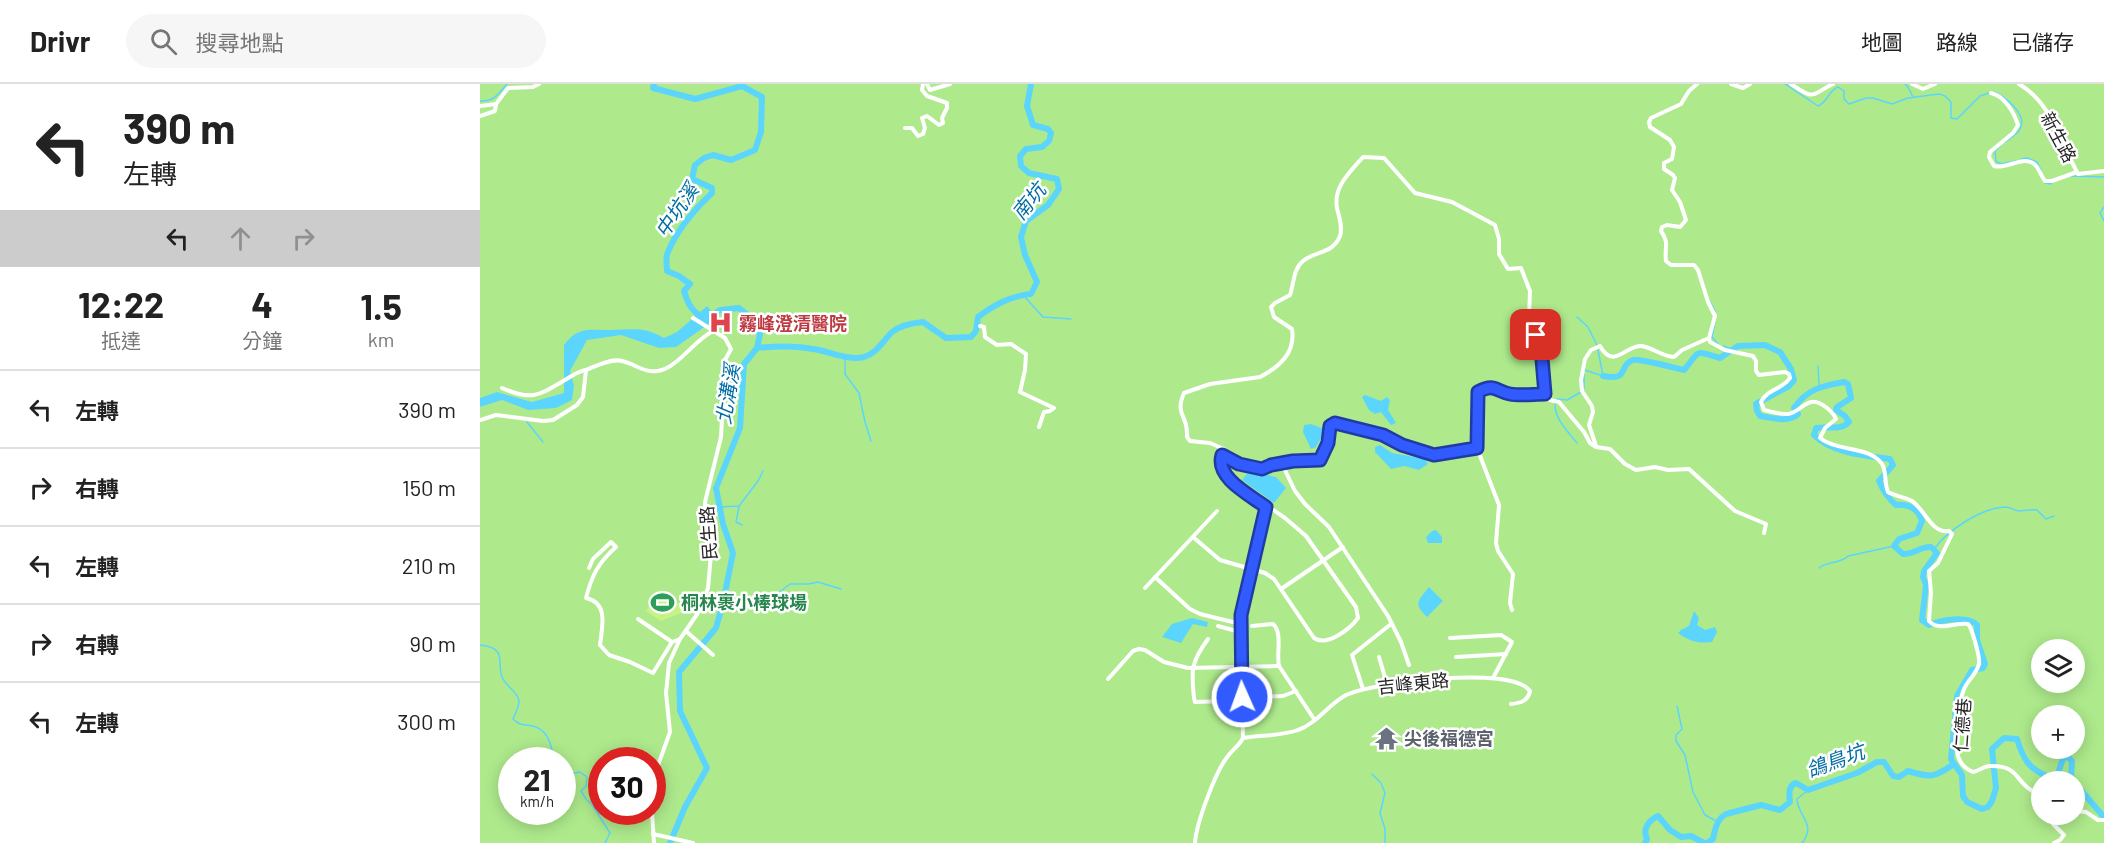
<!DOCTYPE html>
<html lang="zh-TW">
<head>
<meta charset="utf-8">
<style>
  :root { --surface:#fff; --page:#f6f6f6; --text:#222; --muted:#767676; --line:#e0e0e0 }
  body { margin:0; font-family:Barlow,"Noto Sans TC",sans-serif; background:var(--page); color:var(--text); height:100vh; display:flex; flex-direction:column; font-size:22px; white-space:nowrap }
  * { box-sizing:border-box; margin:0 }
  p { font-size:20px; color:var(--muted) }
  .icon { flex:none; width:33px; height:33px; fill:none; stroke:currentColor; stroke-width:2; stroke-linecap:round; stroke-linejoin:round }
  .map { position:relative; flex:1; overflow:hidden }
  .drawer { display:flex; flex-direction:column; background:var(--surface); width:480px }
  .drawer>* { flex:none }
  .hud { background:#fff; color:var(--text); overflow:hidden }
  .controls { position:absolute; left:1551px; top:555px; display:grid; gap:12px }
  .controls a { display:grid; place-items:center; width:54px; height:54px; border-radius:50%; background:var(--surface); box-shadow:0 3px 15px #0003; font-size:30px }
  .speed { position:absolute; left:18px; top:663px; display:flex; gap:12px; font-size:30px; font-weight:700; text-align:center }
  .speed>* { display:grid; place-content:center; width:78px; height:78px; border-radius:50%; background:var(--surface); box-shadow:0 3px 15px #0003; line-height:1 }
  .speed small { font-size:15px; font-weight:400 }
  .speed .limit { border:9px solid #d22; background:#fff; color:#111 }
  .pin { position:absolute; display:grid; place-items:center; width:51px; height:51px; color:#fff; margin:-26px; border-radius:12px; box-shadow:0 3px 9px #0006 }
  .me { position:absolute; width:66px; margin:-33px; rotate:358deg; stroke-linejoin:round; filter:drop-shadow(0 0 4px #0008) }
  .turn { display:flex; align-items:center; gap:21px; height:126px; padding:0 24px; font-size:27px }
  .turn .icon { width:78px; height:78px; stroke-width:2.5 }
  .turn b { display:block; font-size:42px; line-height:51px }
  .lanes { display:flex; align-items:center; height:57px; padding:0 24px; background:#0003; justify-content:center; gap:30px; direction:ltr }
  .lanes .off { opacity:.35 }
  .eta { display:flex; justify-content:space-evenly; align-items:center; height:102px; text-align:center }
  .eta b { font-size:36px; font-weight:700; line-height:42px }
  ul { padding:0; list-style:none }
  li { display:flex; align-items:center; gap:18px; height:78px; padding:0 24px; border-top:2px solid var(--line) }
  li div { flex:1 }
  li b { display:block; font-size:22px }
  li em { font-style:normal }
  header { display:flex; align-items:center; gap:36px; box-sizing:border-box; height:84px; padding:0 30px; background:var(--surface); border-bottom:2px solid var(--line) }
  header strong { font-size:28px }
  nav { display:flex; gap:33px; margin-inline-start:auto; font-size:21px }
  .search { width:420px; height:54px; background:var(--page); display:flex; align-items:center; gap:15px; box-sizing:border-box; padding:0 21px; border-radius:33px; color:var(--muted); font-size:22px }
  main { display:flex; flex:1; min-height:0 }
  .map>svg:first-child { display:block }
  .green { fill:#aeea8c; fill-rule:evenodd }
  .pitch { fill:#c7f386 }
  .water { fill:#5cd5fc }
  .lines { fill:none; stroke-linecap:round; stroke-linejoin:round }
  .stream { stroke:#5cd5fc; stroke-width:1.5 }
  .river { stroke:#5cd5fc; stroke-width:6 }
  .minor { stroke:#fff; stroke-width:4 }
  .route-casing { stroke:#203ba6; stroke-width:15 }
  .route { stroke:#315bff; stroke-width:10 }
  .labels { text-anchor:middle; dominant-baseline:central; stroke-width:5; stroke-linejoin:round; paint-order:stroke }
  .street-label { font-size:18px; fill:#272727; stroke:#fff }
  .health-label { font-size:18px; font-weight:bold; fill:#be3a42; stroke:#fff; text-anchor:start }
  .leisure-label { font-size:18px; font-weight:bold; fill:#27864d; stroke:#fff; text-anchor:start }
  .worship-label { font-size:18px; font-weight:bold; fill:#5b616d; stroke:#fff; text-anchor:start }
  .water-label { font-size:20px; font-style:italic; fill:#006ea3; stroke:#fff }
</style>
</head>
<body>
<header>
<strong>Drivr</strong>
<div class="search"><svg class="icon" aria-label="search" viewBox="0 0 24 24"><circle cx="10" cy="10" r="6"/><path d="M15 15l6 6"/></svg>搜尋地點</div>
<nav><a>地圖</a><a>路線</a><a>已儲存</a></nav>
</header>
<main>
<section class="drawer">
<div class="hud">
<div class="turn"><svg class="icon" aria-label="left" viewBox="0 0 24 24"><path d="M17 20v-9H6M10 6l-5 5 5 5"/></svg><div><b>390 m</b>左轉</div></div>
<div class="lanes"><svg class="icon" aria-label="left" viewBox="0 0 24 24"><path d="M17 20v-9H6M10 6l-5 5 5 5"/></svg><svg class="icon off" aria-label="ahead" viewBox="0 0 24 24"><path d="M12 20V5M6 11l6-6 6 6"/></svg><svg class="icon off" aria-label="right" viewBox="0 0 24 24"><path d="M7 20v-9h11M14 6l5 5-5 5"/></svg></div>
</div>
<div class="eta">
<div><b>12:22</b><p>抵達</p></div>
<div><b>4</b><p>分鐘</p></div>
<div><b>1.5</b><p>km</p></div>
</div>
<ul>
<li><svg class="icon" aria-label="left" viewBox="0 0 24 24"><path d="M17 20v-9H6M10 6l-5 5 5 5"/></svg><div><b>左轉</b></div><em>390 m</em></li>
<li><svg class="icon" aria-label="right" viewBox="0 0 24 24"><path d="M7 20v-9h11M14 6l5 5-5 5"/></svg><div><b>右轉</b></div><em>150 m</em></li>
<li><svg class="icon" aria-label="left" viewBox="0 0 24 24"><path d="M17 20v-9H6M10 6l-5 5 5 5"/></svg><div><b>左轉</b></div><em>210 m</em></li>
<li><svg class="icon" aria-label="right" viewBox="0 0 24 24"><path d="M7 20v-9h11M14 6l5 5-5 5"/></svg><div><b>右轉</b></div><em>90 m</em></li>
<li><svg class="icon" aria-label="left" viewBox="0 0 24 24"><path d="M17 20v-9H6M10 6l-5 5 5 5"/></svg><div><b>左轉</b></div><em>300 m</em></li>
</ul>
</section>
<div class="map">
<svg width="1624" height="759" viewBox="0 0 1624 759">
  <rect width="100%" height="100%" fill="#ece2d7"/>
  <path class="green" d="M0,0H1624V759H0ZM1562,566H1594V598H1562ZM1562,632H1594V664H1562ZM32,676H82V728H32ZM122,676H172V728H122ZM1562,698H1594V730H1562Z"/>
  <path class="pitch" d="M176,512L214,524L181,537L166,527Z"/>
  <g class="water">
    <path d="M227,222L234,230L230,239L196,263L179,264L141,251L107,256L90,287L94,302L92,316L76,324L48,326L22,316L0,323V314L17,308L52,318L84,309V261C98,242 109,246 130,246C152,246 163,242 184,254L197,248Z"/>
    <path d="M885,311L901,317L907,313L910,316L908,326L916,339L911,341L901,328L895,330L889,326L882,313Z"/>
    <path d="M831,340L844,345L843,351L836,363L831,365L823,348L824,341Z"/>
    <path d="M900,361L912,369L945,375L948,380L939,386L924,382L911,385L895,368V363Z"/>
    <path d="M769,387L796,393L806,404L794,419L762,396Z"/>
    <path d="M956,446L962,453V459H948L946,453L952,447Z"/>
    <path d="M949,503L963,517L947,533C933,519 938,517 949,503Z"/>
    <path d="M1214,527L1219,534L1217,541L1225,546L1235,543L1237,548L1232,558C1218,560 1209,557 1198,549L1201,546L1209,542Z"/>
    <path d="M712,534L728,538L727,543L713,540L701,559L682,553L692,540Z"/>
  </g>
  <g class="lines">
    <g class="stream">
      <path d="M1305,0L1338,22C1348,18 1348,7 1358,3L1364,7V15L1369,20L1386,14H1393L1412,20L1428,14L1459,10L1465,12L1471,18V34L1477,35L1500,12L1509,9"/>
      <path d="M1425,0L1428,3L1433,13"/>
      <path d="M262,2V0"/>
      <path d="M1514,8C1525,13 1548,30 1540,45C1537,51 1530,54 1525,58"/>
      <path d="M0,17C13,18 19,10 27,0"/>
      <path d="M1521,61L1515,67L1516,77L1521,80L1536,77"/>
      <path d="M1541,75L1547,74L1557,78L1561,86"/>
      <path d="M1590,92L1624,93"/>
      <path d="M1565,99L1571,100L1573,98"/>
      <path d="M1624,123L1620,129L1624,137"/>
      <path d="M543,211L563,233L591,235"/>
      <path d="M1230,218L1235,227"/>
      <path d="M1097,233L1108,243L1117,261"/>
      <path d="M1235,238L1232,253L1238,260"/>
      <path d="M1243,262L1252,265"/>
      <path d="M365,273V290L379,309L385,338L391,357"/>
      <path d="M1338,282L1339,302"/>
      <path d="M1105,286L1123,292L1118,266"/>
      <path d="M1104,291V304"/>
      <path d="M47,338L63,358"/>
      <path d="M1097,359C1088,348 1069,329 1077,315L1087,316L1101,308"/>
      <path d="M259,422L256,438L262,441"/>
      <path d="M240,423L259,422L278,397L283,387"/>
      <path d="M1454,465C1468,446 1501,424 1525,423C1530,423 1534,426 1538,427C1545,427 1551,425 1557,426L1566,435L1574,432"/>
      <path d="M1339,484C1348,477 1360,480 1368,472L1414,462"/>
      <path d="M243,519L263,520L285,516L297,510L310,500H328L338,498L361,505"/>
      <path d="M0,561C30,564 15,581 23,595C27,603 38,608 39,617C39,623 35,630 33,635C41,643 47,640 56,643C69,648 72,664 74,676"/>
      <path d="M1197,622L1202,645L1196,651V657L1205,671L1213,708L1225,731L1238,738"/>
      <path d="M892,690L901,699L905,709L900,729L905,745V759"/>
      <path d="M82,691L100,688L107,693L106,702L101,707L106,715L113,722L130,749L125,759"/>
      <path d="M1322,759C1337,740 1318,733 1317,715L1328,706"/>
    </g>
    <g class="river">
      <path d="M174,0L173,4L215,15L262,2L282,13L281,48L275,66L251,76L233,71L224,74L215,81L212,95L232,104V109C215,125 197,146 188,168C185,173 187,181 187,187L199,192L210,200L204,207C208,220 212,229 226,234"/>
      <path d="M277,264C296,262 314,261 333,265C350,267 367,277 384,273C397,269 403,257 412,248C421,241 432,239 443,238L466,254L491,253L496,247L498,233C514,221 530,212 551,210L557,198L545,171L541,153L546,137L568,121L579,105L577,95L549,89L541,82L540,72L546,65L562,63L569,57L571,49L568,45L553,41L547,22L551,0"/>
      <path d="M1123,292C1151,297 1137,282 1153,276C1158,274 1195,284 1204,286C1221,266 1213,266 1240,274L1258,262L1285,261L1300,268L1311,285L1314,296L1309,302L1276,320L1277,327L1280,332C1293,334 1308,339 1318,330L1314,324C1327,305 1342,302 1364,298L1368,300L1371,314L1357,323L1356,326L1365,332L1369,338C1361,347 1347,342 1336,344L1334,351C1351,369 1386,372 1410,375L1413,381L1399,397C1403,407 1408,414 1416,421C1428,420 1438,424 1442,437L1437,449L1419,455L1414,462L1423,470C1433,471 1441,462 1451,463L1457,469L1444,487L1443,493L1446,501L1442,536L1449,541C1460,536 1488,531 1497,541V556L1505,580L1503,584L1492,586L1477,612L1471,675L1482,691L1483,712L1487,718L1502,725L1508,723L1512,717L1516,704L1512,665L1524,654L1537,655C1544,678 1550,686 1573,695L1578,690L1583,674L1588,673L1592,677L1591,694L1594,698"/>
      <path d="M1594,698L1624,733"/>
      <path d="M190,759L205,723L227,684L200,627L199,588L236,544L243,519L253,469L243,440L236,404L260,344L264,280L277,264L280,250L268,231L259,224L240,226L229,234"/>
      <path d="M1165,759L1167,755C1162,745 1169,736 1178,732L1190,746L1201,753L1211,752L1224,759"/>
      <path d="M1227,759L1233,755C1235,745 1237,735 1246,730L1281,721L1300,726L1310,718C1309,711 1308,701 1316,699L1328,706L1377,689L1397,678H1404L1413,692L1419,693L1428,687C1452,694 1453,694 1474,680"/>
    </g>
    <g class="minor">
      <path d="M447,0L450,6L470,0"/>
      <path d="M1217,0L1209,7L1201,20L1171,34L1169,38L1170,43L1190,56L1194,63L1192,75L1184,79V85L1193,91L1195,94L1192,106L1200,118L1206,136L1200,143L1187,141L1182,143L1181,147C1190,160 1184,163 1186,177L1191,181H1214L1218,186L1228,218L1235,232L1229,254L1230,258L1245,266L1273,272L1276,277V287L1279,291L1305,288L1309,290L1310,294C1303,305 1286,306 1281,318L1284,326C1291,328 1301,330 1308,330C1323,328 1327,308 1347,324C1352,328 1354,330 1356,335L1345,344L1340,354C1358,368 1390,362 1402,380C1407,388 1404,399 1408,408C1415,412 1424,413 1432,417C1445,426 1452,450 1469,447L1472,450L1458,479L1449,487L1451,508L1449,537C1459,548 1475,538 1488,540C1492,544 1500,573 1499,579C1498,588 1489,595 1485,603C1478,616 1475,657 1478,672C1480,679 1486,685 1493,688C1499,687 1504,682 1510,682C1543,681 1533,702 1562,711"/>
      <path d="M1251,0L1263,4L1270,0"/>
      <path d="M1311,0C1336,17 1330,11 1353,0"/>
      <path d="M1432,0L1443,5L1455,0"/>
      <path d="M1539,0C1572,19 1581,59 1598,90L1624,87"/>
      <path d="M1511,9C1525,12 1534,29 1538,41L1533,49L1510,68L1509,73L1514,82C1528,86 1546,68 1557,83C1560,88 1562,93 1565,97H1572L1597,88"/>
      <path d="M0,22L16,20"/>
      <path d="M0,32L15,27L16,20L28,4L53,3L59,0"/>
      <path d="M425,44H432L438,52L443,50L445,44L442,34L447,32L459,41L463,39L462,34L467,24V19L447,12L442,6L443,0"/>
      <path d="M500,242L504,243L505,253L517,261L531,260L546,270L545,286L540,308L574,324L570,327L564,328L559,343"/>
      <path d="M22,304C51,317 58,312 85,296C92,292 98,287 106,286"/>
      <path d="M0,336L16,331L63,337L73,336L97,321L103,313L106,286C115,282 132,274 142,277C156,280 166,291 182,286C199,281 215,256 233,247"/>
      <path d="M1116,362L1109,341L1113,328L1112,322L1102,307L1101,296L1105,275L1111,266L1120,262C1134,287 1146,260 1162,262C1173,264 1182,272 1194,273L1202,266L1229,254"/>
      <path d="M742,371L744,365L730,359L710,357L707,353C709,331 694,332 704,309L730,300L780,293C799,283 816,269 812,245L794,233L791,223L795,219L810,211C814,200 813,185 823,177C835,167 853,170 860,152C863,143 859,133 857,124C853,103 870,88 883,73L904,74L935,109L972,118L1015,141L1019,155V170L1028,185L1041,184L1050,207L1049,234L1061,263L1065,310L1070,316L1079,318L1104,348L1110,359L1116,363L1130,365L1145,380L1156,386L1175,383L1188,386L1209,385L1255,427L1286,440L1284,449"/>
      <path d="M802,380L815,407L825,420L849,443L908,532L921,558L929,581"/>
      <path d="M713,453L740,476L785,489L794,495L834,554C847,563 870,545 878,534L876,523L826,452L805,434L750,396C743,388 738,381 742,371L759,380L782,385L791,381L813,377H840L848,359L850,342L855,339L903,351L922,361L954,371L997,364"/>
      <path d="M109,484L113,475L131,458L136,463C118,479 112,491 106,514C129,519 122,543 120,561L129,571L150,578L173,589L192,558L200,555"/>
      <path d="M675,493L710,525L720,530L761,540"/>
      <path d="M665,504L737,427"/>
      <path d="M801,505L863,463"/>
      <path d="M1032,526L1030,519L1033,490L1018,467L1016,459L1019,421L997,364L998,308C1015,299 1015,307 1030,310C1040,312 1054,310 1065,310"/>
      <path d="M158,535L192,558"/>
      <path d="M738,542L760,548"/>
      <path d="M772,542L793,540C803,549 796,569 799,582L834,635"/>
      <path d="M207,548L233,571"/>
      <path d="M970,554L1021,551L1032,558L1013,594"/>
      <path d="M728,555C711,578 711,586 714,614L715,618L746,617"/>
      <path d="M899,573L907,600"/>
      <path d="M976,573L1026,570"/>
      <path d="M628,595L653,567L659,565L665,566L684,578L708,584L799,582"/>
      <path d="M883,605L872,571L911,540"/>
      <path d="M779,613L803,612L816,607"/>
      <path d="M763,654C780,651 802,652 818,646C836,640 849,620 866,611C894,598 1032,581 1050,607C1048,617 1041,619 1031,620"/>
      <path d="M172,698L190,648L186,609L189,579L200,555L218,529L228,504L232,459L225,428V418L241,353L245,276L251,265L245,254L213,234"/>
      <path d="M1594,727L1606,728L1618,736H1624"/>
      <path d="M172,728L174,759"/>
      <path d="M1571,730L1573,740L1584,751L1580,756L1574,759"/>
      <path d="M173,750L213,759"/>
      <path d="M715,759C716,740 736,686 748,672C753,665 759,662 763,654L761,531L786,423"/>
    </g>
  </g>
  <g class="lines">
    <defs>
      <path id="route" d="M762,613L761,531L786,423C770,411 735,394 742,371L759,380L782,385L791,381L813,377L840,376L848,359L850,342L855,339L903,351L922,361L954,371L997,364L998,308C1015,299 1015,307 1030,310C1040,312 1054,310 1065,310L1061,263L1056,251"/>
    </defs>
    <use href="#route" class="route-casing"/>
    <use href="#route" class="route"/>
  </g>
  <defs>
    <symbol id="hospital-bare" viewBox="-9 -9 18 18"><path d="M-5-5h3v3.5h4V-5h3V5h-3V1.5h-4V5h-3Z" fill="#e0444e" stroke="#fff" stroke-width="2.5" paint-order="stroke"/></symbol>
    <symbol id="stadium-bare" viewBox="-9 -9 18 18"><path d="M0-5a6.5 5 0 1 0 0 10a6.5 5 0 1 0 0-10ZM-3.5-1.8h7v3.6h-7Z" fill="#2e9e5b" stroke="#fff" stroke-width="2.5" paint-order="stroke"/></symbol>
    <symbol id="temple-bare" viewBox="-9 -9 18 18"><path d="M0-6L5-2H3V0L6.5 2.5H4V6H1.5V3h-3V6H-4V2.5H-6.5L-3 0V-2H-5Z" fill="#6b7280" stroke="#fff" stroke-width="2.5" paint-order="stroke"/></symbol>
  </defs>
  <g fill-rule="evenodd">
    <use href="#hospital-bare" x="224" y="222" width="33" height="33"/>
    <use href="#stadium-bare" x="166" y="502" width="33" height="33"/>
    <use href="#temple-bare" x="890" y="638" width="33" height="33"/>
  </g>
  <g class="labels">
    <g class="street-label">
      <text transform="translate(1579 53) rotate(62)">新生路</text>
      <text transform="translate(228 449) rotate(-94)">民生路</text>
      <text transform="translate(933 599) rotate(-6)">吉峰東路</text>
      <text transform="translate(1482 641) rotate(-86)">仁德巷</text>
    </g>
    <g class="health-label">
      <text x="259" y="239">霧峰澄清醫院</text>
    </g>
    <g class="leisure-label">
      <text x="201" y="518">桐林裹小棒球場</text>
    </g>
    <g class="worship-label">
      <text x="924" y="654">尖後福德宮</text>
    </g>
    <g class="water-label">
      <text transform="translate(548 117) rotate(-51)">南坑</text>
      <text transform="translate(196 126) rotate(-56)">中坑溪</text>
      <text transform="translate(247 310) rotate(-81)">北溝溪</text>
      <text transform="translate(1355 676) rotate(-20)">鴿鳥坑</text>
    </g>
  </g>
</svg>
<div class="controls">
<a><svg class="icon" aria-label="layers" viewBox="0 0 24 24"><path d="M12 4l9 5-9 5-9-5zM3 14l9 5 9-5"/></svg></a>
<a>+</a>
<a>−</a>
</div>
<div class="speed"><div>21<small>km/h</small></div><div class="limit">30</div></div>
<div class="pin" style="left:1056px;top:251px;background:#d93025"><svg class="icon" aria-label="arrive" viewBox="0 0 24 24"><path d="M6 21V4h12l-3 4 3 4H6"/></svg></div>
<svg class="me" style="left:762px;top:613px" viewBox="-20 -20 40 40"><circle r="17" fill="#315bff" stroke="#fff" stroke-width="3"/><path d="M0-11L8 9 0 5-8 9z" fill="#fff"/></svg>
</div>
</main>
</body>
</html>
